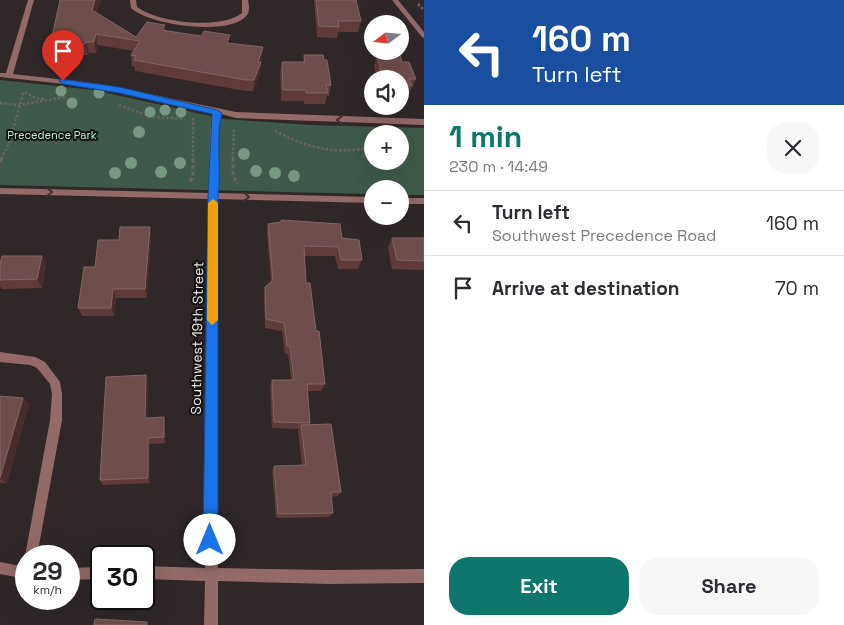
<!DOCTYPE html>
<html lang="en">
<head>
<meta charset="utf-8">
<style>
  :root { --surface:#fff; --page:#f7f7f7; --text:#2b2b33; --muted:#7c7c81; --line:#e1e1e2; --accent:#0f766e }
  body { margin:0; font-family:"Space Grotesk",sans-serif; background:var(--page); color:var(--text); height:100vh; display:flex; flex-direction:column; font-size:19px; white-space:nowrap }
  * { box-sizing:border-box; margin:0 }
  p { font-size:16px; color:var(--muted) }
  .icon { flex:none; width:28px; height:28px; fill:none; stroke:currentColor; stroke-width:2; stroke-linecap:round; stroke-linejoin:round }
  .map { position:relative; flex:1; overflow:hidden }
  .panel { display:flex; flex-direction:column; background:var(--surface); width:420px }
  .panel>* { flex:none }
  .hud { background:#1a4fa0; color:#fff; overflow:hidden }
  .needle { width:32px; rotate:254deg }
  .fabs { position:absolute; left:364px; top:15px; display:grid; gap:10px }
  .fabs a { display:grid; place-items:center; width:45px; height:45px; border-radius:50%; background:var(--surface); box-shadow:0 5px 20px #0002; font-size:25px }
  .speed { position:absolute; left:15px; top:545px; display:flex; gap:10px; font-size:25px; font-weight:700; text-align:center }
  .speed>* { display:grid; place-content:center; width:65px; height:65px; border-radius:50%; background:var(--surface); box-shadow:0 5px 20px #0002; line-height:1 }
  .speed small { font-size:12px; font-weight:400 }
  .speed .limit { border:2px solid #111; border-radius:8px; background:#fff; color:#111 }
  .pin { position:absolute; display:grid; place-items:center; width:42px; height:42px; color:#fff; margin:-51px -21px; border-radius:50% 50% 50% 0; rotate:-45deg; box-shadow:0 0 5px #0007 }
  .pin .icon { rotate:45deg }
  .me { position:absolute; width:55px; margin:-28px; rotate:0deg; stroke-linejoin:round; filter:drop-shadow(0 0 4px #0008) }
  .turn { display:flex; align-items:center; gap:18px; height:105px; padding:0 25px; font-size:22px }
  .turn .icon { width:65px; height:65px; stroke-width:2.5 }
  .turn b { display:block; font-size:35px; line-height:42px }
  .round { display:grid; place-items:center; flex:none; width:52px; height:52px; border-radius:20px; background:var(--page) }
  .summary { display:flex; align-items:center; justify-content:space-between; height:85px; padding:0 25px }
  h1 { font-size:30px; font-weight:800; line-height:38px; color:var(--accent) }
  .cta { display:flex; gap:10px; margin-top:auto; padding:10px 25px }
  .cta a { flex:1; height:58px; border-radius:20px; background:var(--accent); color:#fff; font-size:20px; font-weight:800; line-height:58px; text-align:center }
  .cta a+a { background:var(--page); color:var(--text) }
  ul { padding:0; list-style:none }
  li { display:flex; align-items:center; gap:15px; height:65px; padding:0 25px; border-top:1px solid var(--line) }
  li div { flex:1 }
  li b { display:block; font-size:19px }
  li em { font-style:normal }
  main { display:flex; flex:1; min-height:0 }
  .map>svg:first-child { display:block }
  .green { fill:#3f5a4a; fill-rule:evenodd }
  .lines { fill:none; stroke-linecap:round; stroke-linejoin:round }
  .path-far1 { stroke:#6b6464; stroke-width:2.5; stroke-dasharray:2.5 2; stroke-linecap:butt }
  .path { stroke:#6b6464; stroke-width:3; stroke-dasharray:4 2.5; stroke-linecap:butt }
  .service { fill:#926a67; fill-rule:evenodd }
  .minor { fill:#926a67; fill-rule:evenodd }
  .tree { fill:#779782 }
  .wall { fill:#5f3c39 }
  .shaded-wall { fill:#462c2a }
  .building { fill:#6e4e4c; stroke:#826664 }
  .oneway { stroke:#413130 }
  .route { fill:#1a73e8; stroke:#114b97 }
  .slow { fill:#f59e0b }
  .labels { text-anchor:middle; dominant-baseline:central; stroke-width:4; stroke-linejoin:round; paint-order:stroke }
  .far-park-label { font-size:11px; fill:#b1f2cb; stroke:#151212 }
  .street-label { font-size:14px; fill:#ede8e8; stroke:#151212 }
</style>
</head>
<body>
<main>
<div class="map">
<svg width="424" height="625" viewBox="0 0 424 625">
  <rect width="100%" height="100%" fill="#302828"/>
  <path class="green" d="M0,80L94,90L224,119L309,125L424,128V195H400V189H372V194L0,185ZM372,134H400V161H372Z"/>
  <g class="lines">
    <g class="path-far1">
      <path d="M418,4L424,10"/>
      <path d="M25,92L35,98L45,99"/>
      <path d="M0,103L19,105L65,97"/>
      <path d="M119,105L151,117L185,119"/>
      <path d="M193,118V159"/>
      <path d="M275,131C307,148 336,155 372,147"/>
      <path d="M1,159L9,143L24,91"/>
      <path d="M233,159L234,128"/>
    </g>
    <g class="path">
      <path d="M233,158V175L237,184"/>
      <path d="M0,162L2,158"/>
      <path d="M190,181L193,177V158"/>
      <path d="M377,188H396"/>
    </g>
    <g class="service">
      <path d="M130,0H136L137,7C159,23 220,30 242,13V0H248C249,5 250,11 247,15C231,37 148,25 131,8Z"/>
      <path d="M0,352L35,357L45,362L60,382L62,394V420L37,556H26V560L25,556L50,420L52,394L50,384L37,368L30,365L0,362Z"/>
    </g>
    <g class="minor">
      <path d="M28,0H34L13,74L101,84L236,112L424,119V125L236,118L221,114L218,134V193L372,197V203L217,199L218,568L328,570L424,569V583L328,584L218,581V625H204L205,581L144,579V566L205,568L209,199L0,194V188L209,193L210,134L213,113L101,88L0,77V73H6Z"/>
      <path d="M392,0H398L424,32V38L422,37Z"/>
      <rect x="400" y="198" width="24" height="6"/>
      <path d="M0,562L26,567V579L0,574Z"/>
      <path d="M101,567V579L69,580V568Z"/>
    </g>
  </g>
  <g class="tree">
    <circle cx="61" cy="91" r="5.5"/>
    <circle cx="99" cy="93" r="5.5"/>
    <circle cx="72" cy="103" r="5.5"/>
    <circle cx="165" cy="110" r="5.5"/>
    <circle cx="150" cy="112" r="5.5"/>
    <circle cx="181" cy="112" r="5.5"/>
    <circle cx="139" cy="132" r="6"/>
    <circle cx="244" cy="154" r="6"/>
    <circle cx="131" cy="163" r="6"/>
    <circle cx="180" cy="163" r="6"/>
    <circle cx="256" cy="171" r="6"/>
    <circle cx="161" cy="172" r="6"/>
    <circle cx="115" cy="173" r="6"/>
    <circle cx="275" cy="173" r="6"/>
    <circle cx="294" cy="176" r="6"/>
  </g>
  <g class="wall">
    <path d="M60,0H101L96,13L136,37L165,25V31L230,43L262,58L261,62L260,73L253,91H245L135,71V67L132,66L131,55L134,51L98,45L96,53H89L88,55L53,57L50,46Z"/>
    <path d="M314,0H356L361,21L358,32H338L337,38L317,37Z"/>
    <path d="M304,55L324,60L331,85L329,96H327L325,104H304V101H281L280,73L282,62H303Z"/>
    <path d="M377,55L402,62L416,79L411,90H410L408,96H400V79H377L374,66Z"/>
    <path d="M281,220L342,238L362,260L358,269H338L335,256H304L306,283L316,331L325,384L321,391H307L310,423L309,424L341,492L337,496L331,497L333,513L329,517L276,518L272,471L274,466H302L298,431L299,429L272,428L270,388L272,380H291L288,354H285L282,331L265,328L264,296L265,287L271,282L267,233L268,224L281,222Z"/>
    <path d="M150,227L151,237L147,298H116L114,316H82L78,308L95,267L119,240Z"/>
    <path d="M424,236V270L392,269L388,247L392,238H423Z"/>
    <path d="M42,256L46,265L42,288L2,289L0,286V264Z"/>
    <path d="M146,375L148,382L147,418L164,417L165,423V443L150,444V483L103,485L100,480Z"/>
    <path d="M0,396L29,404L7,483H0Z"/>
  </g>
  <g class="shaded-wall">
    <path d="M95,0H101L94,21L92,10Z"/>
    <path d="M96,34L98,45L96,53L94,42Z"/>
    <path d="M86,42L89,53L88,55L85,44Z"/>
    <path d="M263,47L262,58L260,66L261,62L260,73L253,91L254,80L258,62Z"/>
    <path d="M150,227L151,237L147,298L145,289Z"/>
    <path d="M42,256L46,265L42,288L37,279Z"/>
    <path d="M113,289L116,298L114,316L111,308Z"/>
    <path d="M146,375L148,382L147,424L145,418Z"/>
    <path d="M23,398L29,404L7,483L0,479Z"/>
    <path d="M164,417L165,423V443L164,437Z"/>
    <path d="M148,438L150,444V483L148,478Z"/>
  </g>
  <g class="building">
    <path d="M60,0H95L92,10L136,37L147,22L165,25L161,30L201,36L204,31L230,35L227,43L263,47L258,62H261L254,80H246L134,60L136,56L131,55L140,41L96,34L94,42H86L85,44L50,46Z"/>
    <path d="M316,0H356L361,21H338L339,27L319,26Z"/>
    <path d="M304,55H323L324,60H327L331,85H326L328,93H306V90H283L282,62H305Z"/>
    <path d="M377,55H400L402,62H409L416,79H409L412,86L400,85V79H383Z"/>
    <path d="M281,220L340,224L342,238L359,240L362,260H341L338,247L304,246L306,283H310L316,331H319L325,384H307L310,423L274,422L272,380H294L290,346H287L284,323L266,319L265,287L273,280L268,224L281,222Z"/>
    <path d="M120,227H150L145,289H113L111,308H78L84,267H95L98,240H119Z"/>
    <path d="M392,238H424V261L397,260Z"/>
    <path d="M2,256H42L37,279L0,280V264Z"/>
    <path d="M146,375L145,418L164,417V437L148,438V478L100,480L106,377Z"/>
    <path d="M0,396L23,398L0,478Z"/>
    <path d="M331,424L341,492H331L333,513L278,514L274,466L306,465L301,425Z"/>
    <path d="M95,619L147,622V625H94Z"/>
  </g>
  <defs><path id="oneway-chevron" d="M-2-3.5L2.5 0L-2 3.5" fill="none" stroke-width="1.6" stroke-linecap="round" stroke-linejoin="round" transform="scale(1.25)"/></defs>
  <g class="oneway">
    <use href="#oneway-chevron" transform="translate(340 120) rotate(-179)"/>
    <use href="#oneway-chevron" transform="translate(49 192) rotate(1)"/>
    <use href="#oneway-chevron" transform="translate(246 197) rotate(1)"/>
  </g>
  <path class="route" d="M60,79L119,87L217,110L222,113C215,140 222,169 218,197V540L216,545L210,548L205,545L203,540L208,197L212,114L119,93L63,84L59,81Z"/>
  <path class="slow" d="M213,199L218,203V320L212,325L207,320L208,203Z"/>
  <g class="labels">
    <g class="far-park-label">
      <text x="52" y="135">Precedence Park</text>
    </g>
    <g class="street-label">
      <text transform="translate(197 338) rotate(-89)">Southwest 19th Street</text>
    </g>
  </g>
</svg>
<div class="fabs">
<a><svg class="needle" viewBox="-14 -14 28 28"><path d="M0-13l5 13h-10z" fill="#e53935"/><path d="M0 13l5-13h-10z" fill="#7c7c81"/></svg></a>
<a><svg class="icon" aria-label="sound" viewBox="0 0 24 24"><path d="M4 9h4l5-4v14l-5-4H4zM17 9q2 3 0 6"/></svg></a>
<a>+</a>
<a>−</a>
</div>
<div class="speed"><div>29<small>km/h</small></div><div class="limit">30</div></div>
<div class="pin" style="left:63px;top:81px;background:#d93025"><svg class="icon" aria-label="arrive" viewBox="0 0 24 24"><path d="M6 21V4h12l-3 4 3 4H6"/></svg></div>
<svg class="me" style="left:210px;top:540px" viewBox="-20 -20 40 40"><circle r="19" fill="#fff"/><path d="M0-13L10 11 0 6-10 11z" fill="#1a73e8"/></svg>
</div>
<section class="panel">
<div class="hud">
<div class="turn"><svg class="icon" aria-label="left" viewBox="0 0 24 24"><path d="M17 20v-9H6M10 6l-5 5 5 5"/></svg><div><b>160 m</b>Turn left</div></div>
</div>
<div class="summary"><div><h1>1 min</h1><p>230 m · 14:49</p></div><a class="round"><svg class="icon" aria-label="close" viewBox="0 0 24 24"><path d="M6 6l12 12M18 6L6 18"/></svg></a></div>
<ul>
<li><svg class="icon" aria-label="left" viewBox="0 0 24 24"><path d="M17 20v-9H6M10 6l-5 5 5 5"/></svg><div><b>Turn left</b><p>Southwest Precedence Road</p></div><em>160 m</em></li>
<li><svg class="icon" aria-label="arrive" viewBox="0 0 24 24"><path d="M6 21V4h12l-3 4 3 4H6"/></svg><div><b>Arrive at destination</b></div><em>70 m</em></li>
</ul>
<div class="cta"><a>Exit</a><a>Share</a></div>
</section>
</main>
</body>
</html>
